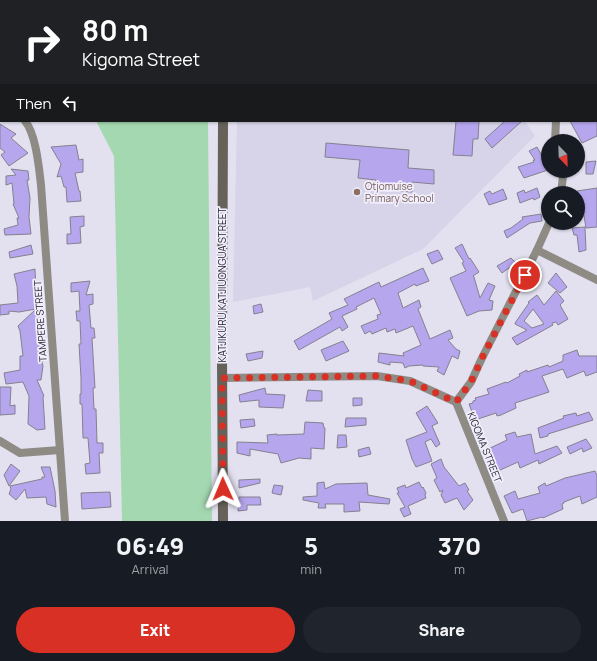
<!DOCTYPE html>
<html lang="en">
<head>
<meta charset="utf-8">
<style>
  :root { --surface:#171b24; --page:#20242c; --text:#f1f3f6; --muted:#9ea1a6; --accent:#d93025 }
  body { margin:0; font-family:Manrope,sans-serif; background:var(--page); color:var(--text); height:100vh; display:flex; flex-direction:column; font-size:15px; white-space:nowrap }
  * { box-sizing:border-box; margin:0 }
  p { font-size:13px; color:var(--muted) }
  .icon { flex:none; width:22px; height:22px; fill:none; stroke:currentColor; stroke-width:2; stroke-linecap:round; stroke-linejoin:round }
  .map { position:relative; height:521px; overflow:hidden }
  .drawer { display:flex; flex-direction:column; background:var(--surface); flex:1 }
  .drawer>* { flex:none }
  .top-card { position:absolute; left:0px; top:0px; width:597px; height:122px; box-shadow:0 1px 3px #0004; background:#202124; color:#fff; overflow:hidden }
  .needle { width:26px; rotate:157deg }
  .buttons { position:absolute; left:541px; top:134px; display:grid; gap:8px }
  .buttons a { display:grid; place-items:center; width:44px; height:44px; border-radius:50%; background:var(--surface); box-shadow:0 1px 3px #0004; font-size:20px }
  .pin { position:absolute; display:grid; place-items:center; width:34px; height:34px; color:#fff; margin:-17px; border:2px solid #fff; border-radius:50%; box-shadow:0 1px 4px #0007 }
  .me { position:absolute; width:44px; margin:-22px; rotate:359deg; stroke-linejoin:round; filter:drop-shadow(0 0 3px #0008) }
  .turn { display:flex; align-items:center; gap:14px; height:84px; padding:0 16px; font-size:18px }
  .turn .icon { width:52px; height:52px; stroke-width:2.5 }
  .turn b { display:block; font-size:28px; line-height:34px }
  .then { display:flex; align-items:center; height:38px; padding:0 16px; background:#0003; gap:8px; font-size:15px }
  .eta { display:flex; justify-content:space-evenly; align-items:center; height:68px; text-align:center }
  .eta b { font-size:24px; font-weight:800; line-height:28px }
  .button { display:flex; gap:8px; margin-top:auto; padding:8px 16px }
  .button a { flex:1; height:46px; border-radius:24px; background:var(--accent); color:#fff; font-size:16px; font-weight:800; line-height:46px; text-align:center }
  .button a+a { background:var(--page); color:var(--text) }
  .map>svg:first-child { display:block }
  .built { fill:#d7d3e9 }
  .green { fill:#a4d8b1 }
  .building { fill:#b6a6ed; stroke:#84818f; fill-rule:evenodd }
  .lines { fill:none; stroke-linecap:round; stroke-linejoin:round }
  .street { stroke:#8e8b85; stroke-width:8 }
  .secondary { stroke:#66625a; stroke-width:10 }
  .route { stroke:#d93025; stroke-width:7; stroke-dasharray:0 12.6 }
  .education-dot { fill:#8d6e63; stroke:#f1eefd; stroke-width:1.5 }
  .labels { text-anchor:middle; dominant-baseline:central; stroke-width:3.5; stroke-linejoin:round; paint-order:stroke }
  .education-label { font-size:10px; fill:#785e54; stroke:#f1eefd; text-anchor:start }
  .street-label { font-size:10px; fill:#26252a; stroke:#f1eefd }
</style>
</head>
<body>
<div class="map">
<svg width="597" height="521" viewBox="0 0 597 521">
  <rect width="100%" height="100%" fill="#e3e1f0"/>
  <path class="built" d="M237,121H525L535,136L423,249L313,301L310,287L233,302Z"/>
  <g class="green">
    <path d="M0,0H201V1H1V27Z"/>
    <path d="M96,121H208L212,521H122L114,156Z"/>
  </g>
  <g class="building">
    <path d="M456,121H479L478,139H473L472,156L453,155Z"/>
    <path d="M505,121H522L492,148L485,139Z"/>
    <path d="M570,121H597V136L582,143Z"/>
    <path d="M0,124L16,134L11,138L28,153L9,166L1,155L5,152L0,148Z"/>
    <path d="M326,143L409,150L408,168L434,170V184L412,182V192L375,189L376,180L358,178L360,160L325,157Z"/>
    <path d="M76,145L79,160L83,159V172L75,173L79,191H80L81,201L67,202L66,187H64L61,176L57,177L61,164L51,147Z"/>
    <path d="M537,147L543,158H545L548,170L524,178L518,167L534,162L533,160H535L529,151Z"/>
    <path d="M596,161L593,174H586V162Z"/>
    <path d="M11,169L28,171L29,180H27L30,198L29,217L31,234L5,235L4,229L18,225L17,218H19L13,204H14L12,183L6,185V176L16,175Z"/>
    <path d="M537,188L540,197L534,200L533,198L520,203L517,193L524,190L525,193Z"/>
    <path d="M597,188V227L586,228L581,198L579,199L577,191Z"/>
    <path d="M503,189L507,199L489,205L484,194L490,191L492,194Z"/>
    <path d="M541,214L542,221L530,223L507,238L504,231L511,228L523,219L522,217Z"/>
    <path d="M84,216V226L80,227L81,243L67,244V234H71L70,217Z"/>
    <path d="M585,227L586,250L579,252L577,235H574L572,228Z"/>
    <path d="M462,244L469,259L470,258L479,272L473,276L474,277L480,298L488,283L495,286L489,300L493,301L492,310L479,311L467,316L450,278L466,271L462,263L464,262L455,248Z"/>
    <path d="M31,245L33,254L10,258L9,252Z"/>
    <path d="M438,250L443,259L432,264L427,254Z"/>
    <path d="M511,258L516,263L502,273L497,266Z"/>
    <path d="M423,268L429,281L416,286L415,284L398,293L403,308L419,300L421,307L418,309L430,339L450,330L453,338L448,340L456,349L460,351L458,359L452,356L444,375L437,371L439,367L423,366V365L409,366L405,368L403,363L390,362V365L378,362L379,353L404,356L403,353L421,345L413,326L396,333L395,329L387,332L386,328L372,334L370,331L365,334L361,326L378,319L377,315L381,314L374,298L356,307L357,309L342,316L348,327L342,331L340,327L299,350L294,341L332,319L329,313L348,305L344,299L379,282L381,287Z"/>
    <path d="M35,269L37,317H40V330H38L41,347H38L43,366L41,380H37L44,396L43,397L45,429L37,430L28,424L29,396L23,382L6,384L4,373L20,370V356H23L20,331L18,326L36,309L19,312L9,311V314L0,315V305L18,303L17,286L14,274Z"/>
    <path d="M556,273L567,287L560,293L548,283Z"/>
    <path d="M90,281L86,295L93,294V304L89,305L91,328H94L95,338H92L95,388H93L94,409H96L97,443H103V453H99L100,473L86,474L85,464L90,463L88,438H83L82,404H80V394H81V378L79,344H81L80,321H77L76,311H80L79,291L71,292V283Z"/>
    <path d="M556,291L564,301L560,305L568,319L558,325L556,322L552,323L553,325L517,345L512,338L527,330L515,324V323L529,303L528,302L537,295L544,305ZM533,309L544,324L532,328L524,321Z"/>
    <path d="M261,304L263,312L254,314L253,306Z"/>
    <path d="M343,341L349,351L326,361L321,350Z"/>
    <path d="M577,350L579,356H597V372L586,376L584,371L567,378L563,369L542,376L549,392L515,403L516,408L501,415L497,416L496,413L478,419L477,416L474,417L469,404L473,403V401L476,400L475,398L489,394L487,389L506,382L507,383L520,376L519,374L527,370V372L548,365L549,367L563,361V355Z"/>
    <path d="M263,351L262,358L248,361L246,354Z"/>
    <path d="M0,387H11L10,406L15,405V414L0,415Z"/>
    <path d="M265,388L266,394L285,395L283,408L259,407V400L240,402L239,395Z"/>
    <path d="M308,390L322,391V401H306Z"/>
    <path d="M353,398H362V405L353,406Z"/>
    <path d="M427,406L438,423L432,426L440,444L436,447L431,439L425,442L432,461L416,467L412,459L406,440L427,432L416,413Z"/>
    <path d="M589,412L593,420L548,434V436L540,438L538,428L564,418L563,416L576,413L577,416Z"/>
    <path d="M346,418H366V425L345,427Z"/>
    <path d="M254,419L255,426L241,428L240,420Z"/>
    <path d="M305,422L323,423L324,428H325L324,449L311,448V459L299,458L281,463L278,454L250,449V456L237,453V442L268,443L267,435L277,434V435L304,434Z"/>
    <path d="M515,432L517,437L531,434L535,454L557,446L562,453L539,464L538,460L520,468L518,462L498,471L497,468L495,469L482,452L507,440L505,435Z"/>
    <path d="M338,435H346L347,447L337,448Z"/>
    <path d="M586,439L592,448L583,452L582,448L570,454L567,447Z"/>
    <path d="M369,447L371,454L359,457L358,450Z"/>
    <path d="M441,459L444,467L459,486L465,483L469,490L467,491L473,500L464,510L457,498L445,503L441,495L443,490L440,492L434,480L437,478L431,464Z"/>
    <path d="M11,464L20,471L9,486L4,475Z"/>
    <path d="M41,467H50L55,491L56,507L47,504L46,497L27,498L25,489L16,500L9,494L11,489L10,486L42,479V477H45Z"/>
    <path d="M595,471L597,475V497L582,504L580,496L564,502V503L562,504L563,509L543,518L542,517L527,521L523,509L512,513L504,496L515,491L518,499L540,493L538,487L545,483L546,486L565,478Z"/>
    <path d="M260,479V483L239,488V480Z"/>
    <path d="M324,482L325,489L336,484L367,483L368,495L390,499L389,504L359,502L360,511L344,512V504H325L326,508H318L319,503L303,500V497L317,496V483Z"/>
    <path d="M419,482L422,488L423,487L426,493L425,495L426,498L408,506L411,514L404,517L400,509L405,507L397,493H399L397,488L405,485L406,488Z"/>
    <path d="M274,485L283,486L281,495L272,493Z"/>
    <path d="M110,492L111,507L82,509L81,493Z"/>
    <path d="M239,497H260L261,505H247V510L238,511Z"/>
  </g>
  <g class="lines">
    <g class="street">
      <path d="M537,0L538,1"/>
      <path d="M595,1L597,0"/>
      <path d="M0,94L1,95"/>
      <path d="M25,121C36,134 39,168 41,185L65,521"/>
      <path d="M555,141L556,121"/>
      <path d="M561,193L563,176L562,171"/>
      <path d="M537,250L597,280"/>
      <path d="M222,378L377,376L410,381L456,402L504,521"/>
      <path d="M456,402L471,382L482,358L537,250L549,223"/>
      <path d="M0,441L20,453L60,450"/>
    </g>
    <g class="secondary">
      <path d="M214,0V1"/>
      <path d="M223,121L222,359L223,521"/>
    </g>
  </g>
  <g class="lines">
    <path class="route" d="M223,489L222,378L377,376L410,381L456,402L471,382L482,358L525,275"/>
  </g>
  <circle class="education-dot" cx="357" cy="192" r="4"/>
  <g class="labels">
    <g class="education-label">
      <text x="365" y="186">Otjomuise<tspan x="365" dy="12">Primary School</tspan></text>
    </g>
    <g class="street-label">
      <text transform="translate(222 285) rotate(-90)">KATJIKURU KATJIUONGUA STREET</text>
      <text transform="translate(40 321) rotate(-94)">TAMPERE STREET</text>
      <text transform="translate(485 447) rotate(68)">KIGOMA STREET</text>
    </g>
  </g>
</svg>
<div class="buttons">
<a><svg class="needle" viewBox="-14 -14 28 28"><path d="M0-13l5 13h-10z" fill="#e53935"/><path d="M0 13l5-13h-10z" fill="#9ea1a6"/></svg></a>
<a><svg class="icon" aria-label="search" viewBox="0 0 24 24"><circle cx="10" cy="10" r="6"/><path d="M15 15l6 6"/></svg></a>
</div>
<div class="pin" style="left:525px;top:275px;background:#d93025"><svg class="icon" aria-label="arrive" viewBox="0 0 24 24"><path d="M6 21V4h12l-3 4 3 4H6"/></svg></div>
<svg class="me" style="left:223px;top:489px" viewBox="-20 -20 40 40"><path d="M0-17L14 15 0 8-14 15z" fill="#d93025" stroke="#fff" stroke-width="4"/></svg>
<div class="top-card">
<div class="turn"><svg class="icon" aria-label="right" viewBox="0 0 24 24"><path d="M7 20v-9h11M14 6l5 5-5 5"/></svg><div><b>80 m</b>Kigoma Street</div></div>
<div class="then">Then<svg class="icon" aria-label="left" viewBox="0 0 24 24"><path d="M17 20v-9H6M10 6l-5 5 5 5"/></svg></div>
</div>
</div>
<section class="drawer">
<div class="eta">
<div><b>06:49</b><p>Arrival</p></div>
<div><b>5</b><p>min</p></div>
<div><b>370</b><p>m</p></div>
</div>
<div class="button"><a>Exit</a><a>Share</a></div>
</section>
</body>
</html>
